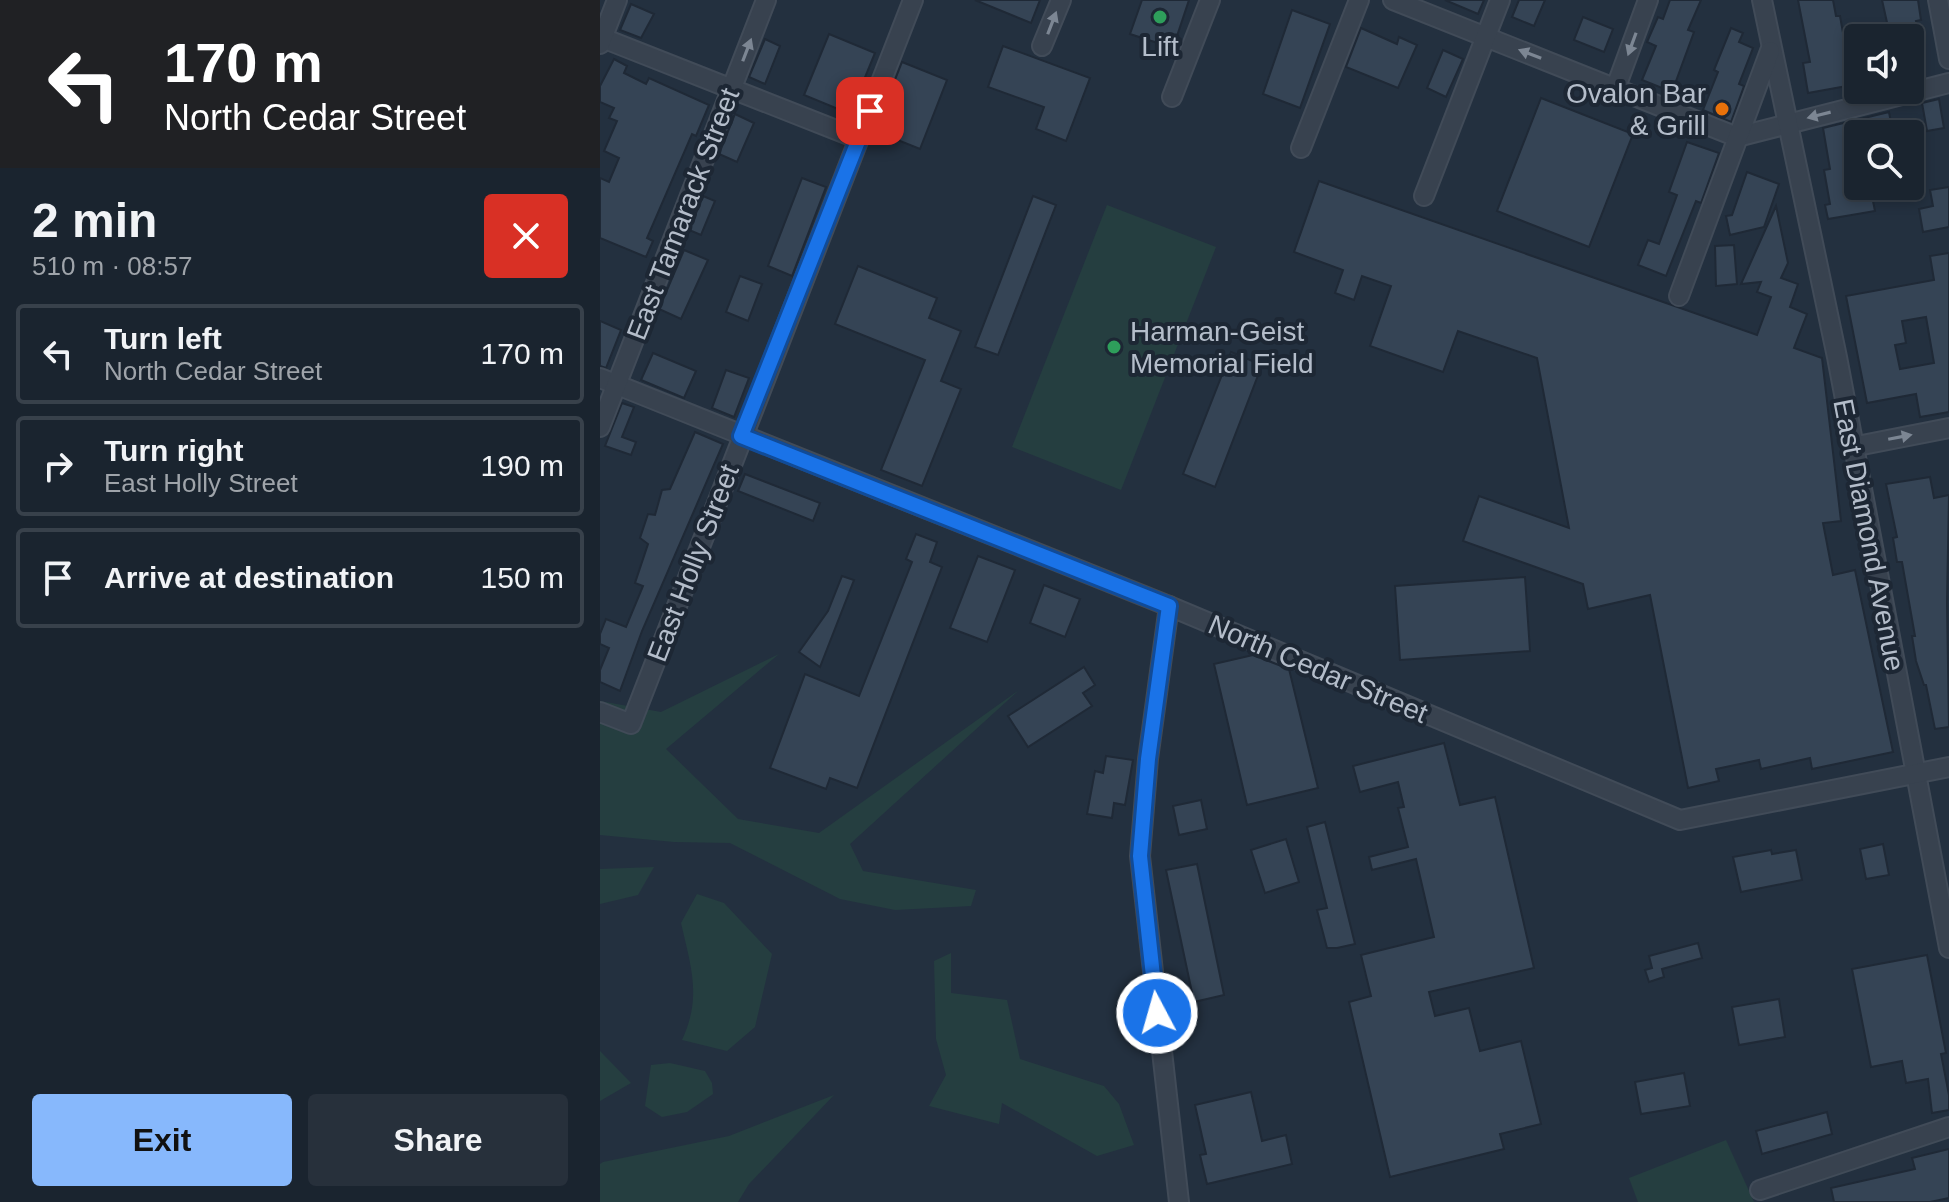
<!DOCTYPE html>
<html lang="en">
<head>
<meta charset="utf-8">
<style>
  :root { --surface:#1a242f; --page:#27303b; --text:#f1f3f6; --muted:#9fa4aa; --line:#38414b; --accent:#87b8fc }
  body { margin:0; font-family:Arial,sans-serif; background:var(--page); color:var(--text); height:100vh; display:flex; flex-direction:column; font-size:30px; white-space:nowrap }
  * { box-sizing:border-box; margin:0 }
  p { font-size:26px; color:var(--muted) }
  .icon { flex:none; width:44px; height:44px; fill:none; stroke:currentColor; stroke-width:2; stroke-linecap:round; stroke-linejoin:round }
  .map { position:relative; flex:1; overflow:hidden }
  .side { display:flex; flex-direction:column; background:var(--surface); width:600px }
  .side>* { flex:none }
  .guide { background:#202124; color:#fff; overflow:hidden }
  .buttons { position:absolute; left:1244px; top:24px; display:grid; gap:16px }
  .buttons a { display:grid; place-items:center; width:80px; height:80px; border-radius:8px; background:var(--surface); box-shadow:0 4px 12px #0003,0 0 0 2px var(--line); font-size:40px }
  .pin { position:absolute; display:grid; place-items:center; width:68px; height:68px; color:#fff; margin:-34px; border-radius:16px; box-shadow:0 4px 12px #0006 }
  .me { position:absolute; width:88px; margin:-44px; rotate:354deg; stroke-linejoin:round; filter:drop-shadow(0 0 6px #0008) }
  .turn { display:flex; align-items:center; gap:28px; height:168px; padding:0 32px; font-size:36px }
  .turn .icon { width:104px; height:104px; stroke-width:2.5 }
  .turn b { display:block; font-size:56px; line-height:68px }
  .round { display:grid; place-items:center; flex:none; width:84px; height:84px; border-radius:8px; background:var(--page) }
  .head { display:flex; align-items:center; justify-content:space-between; height:136px; padding:0 32px }
  h1 { font-size:48px; font-weight:700; line-height:60px }
  .action { display:flex; gap:16px; margin-top:auto; padding:16px 32px }
  .action a { flex:1; height:92px; border-radius:8px; background:var(--accent); color:#111; font-size:32px; font-weight:700; line-height:92px; text-align:center }
  .action a+a { background:var(--page); color:var(--text) }
  ul { padding:0; list-style:none }
  li { display:flex; align-items:center; gap:24px; height:100px; margin:0 16px 12px; padding:0 16px; border:4px solid var(--line); border-radius:8px }
  li div { flex:1 }
  li b { display:block; font-size:30px }
  li em { font-style:normal }
  main { display:flex; flex:1; min-height:0 }
  .map>svg:first-child { display:block }
  .green { fill:#253e40 }
  .building { fill:#354455; stroke:#1f2936; stroke-width:2; fill-rule:evenodd }
  .lines { fill:none; stroke-linecap:round; stroke-linejoin:round }
  .minor-casing { stroke:#414b58; stroke-width:22 }
  .minor { stroke:#38424f; stroke-width:18 }
  .oneway { fill:#7c8693 }
  .route-casing { stroke:#114b97; stroke-width:20 }
  .route { stroke:#1a73e8; stroke-width:14 }
  .leisure-dot { fill:#2e9e5b; stroke:#1d2734; stroke-width:3 }
  .food-dot { fill:#e8710a; stroke:#1d2734; stroke-width:3 }
  .labels { text-anchor:middle; dominant-baseline:central; stroke-width:8; stroke-linejoin:round; paint-order:stroke }
  .poi-label { font-size:28px; fill:#b4bdca; stroke:#1d2734 }
  .street-label { font-size:28px; fill:#b4bdca; stroke:#1d2734 }
</style>
</head>
<body>
<main>
<section class="side">
<div class="guide">
<div class="turn"><svg class="icon" aria-label="left" viewBox="0 0 24 24"><path d="M17 20v-9H6M10 6l-5 5 5 5"/></svg><div><b>170 m</b>North Cedar Street</div></div>
</div>
<div class="head"><div><h1>2 min</h1><p>510 m · 08:57</p></div><a class="round" style="background:#d93025;color:#fff"><svg class="icon" aria-label="close" viewBox="0 0 24 24"><path d="M6 6l12 12M18 6L6 18"/></svg></a></div>
<ul>
<li><svg class="icon" aria-label="left" viewBox="0 0 24 24"><path d="M17 20v-9H6M10 6l-5 5 5 5"/></svg><div><b>Turn left</b><p>North Cedar Street</p></div><em>170 m</em></li>
<li><svg class="icon" aria-label="right" viewBox="0 0 24 24"><path d="M7 20v-9h11M14 6l5 5-5 5"/></svg><div><b>Turn right</b><p>East Holly Street</p></div><em>190 m</em></li>
<li><svg class="icon" aria-label="arrive" viewBox="0 0 24 24"><path d="M6 21V4h12l-3 4 3 4H6"/></svg><div><b>Arrive at destination</b></div><em>150 m</em></li>
</ul>
<div class="action"><a>Exit</a><a>Share</a></div>
</section>
<div class="map">
<svg width="1349" height="1202" viewBox="0 0 1349 1202">
  <rect width="100%" height="100%" fill="#23303f"/>
  <g class="green">
    <path d="M507,205L616,247L521,490L412,447Z"/>
    <path d="M179,654L66,749L138,819L219,833L419,690L250,844L263,871L376,890L371,906L295,910L240,899L130,843L74,842L0,835V701L61,712Z"/>
    <path d="M54,867L38,895L0,904V869Z"/>
    <path d="M97,894L124,903L172,954L155,1027L127,1051L82,1040C102,997 91,967 81,923Z"/>
    <path d="M351,953V993L407,1000L420,1059L504,1086L519,1104L534,1145L497,1156L402,1103L399,1124L329,1106L346,1075L336,1039L334,961Z"/>
    <path d="M0,1051L31,1083L0,1101Z"/>
    <path d="M70,1063L105,1071L112,1083L113,1094L87,1112L62,1117L45,1106L51,1065Z"/>
    <path d="M234,1095L149,1184L138,1202H0V1164L3,1162L129,1136Z"/>
    <path d="M1126,1140L1154,1202H1038L1029,1178Z"/>
  </g>
  <g class="building">
    <path d="M375,0H440L431,23Z"/>
    <path d="M542,0H589L573,48L530,34Z"/>
    <path d="M845,0H884L878,14Z"/>
    <path d="M919,0H945L934,26L912,17Z"/>
    <path d="M1070,0H1101L1088,30L1094,32L1072,92L1042,80L1056,46L1047,42L1058,17L1063,19Z"/>
    <path d="M1198,0H1233L1236,16H1240L1247,55L1258,53V84L1208,93L1203,63L1210,62Z"/>
    <path d="M1282,0H1318L1321,20L1316,21L1319,38H1265L1264,32L1288,27Z"/>
    <path d="M31,4L54,14L41,38L20,30Z"/>
    <path d="M692,10L730,24L700,108L663,94Z"/>
    <path d="M983,17L1013,29L1004,52L974,40Z"/>
    <path d="M761,28L797,44L799,37L817,45L798,88L746,67Z"/>
    <path d="M1131,28L1143,33L1139,42L1153,48L1139,84L1144,86L1131,122L1103,110L1118,72L1114,70Z"/>
    <path d="M229,34L275,53L250,114L204,95Z"/>
    <path d="M165,39L180,46L165,84L149,77Z"/>
    <path d="M403,46L490,78L466,141L436,129L444,107L388,87Z"/>
    <path d="M843,50L863,59L846,97L827,88Z"/>
    <path d="M14,59L27,66L24,73L46,84L49,78L109,105L96,136L92,134L47,238L53,241L46,257L0,238V178L9,182L19,158L4,151L17,121L9,118L14,108L0,102V86Z"/>
    <path d="M302,62L347,80L320,149L275,131Z"/>
    <path d="M941,98L1033,134L989,247L897,211Z"/>
    <path d="M1339,99L1344,128L1327,131L1322,103Z"/>
    <path d="M1289,112L1293,134H1258V186H1270L1275,211L1228,219L1225,205L1230,204L1224,170L1230,169L1223,128Z"/>
    <path d="M135,114L154,123L137,162L119,154Z"/>
    <path d="M1087,142L1119,153L1101,203L1096,201L1066,276L1038,265L1048,240L1059,244L1077,195L1069,192Z"/>
    <path d="M1147,172L1179,184L1164,227L1130,235L1126,216L1132,215Z"/>
    <path d="M202,178L226,187L192,276L168,266Z"/>
    <path d="M719,181L1157,335L1171,297L1157,292L1161,282L1141,284L1176,206L1188,263L1181,278L1198,284L1190,307L1207,314L1194,348L1222,358L1241,521L1223,523L1233,575L1255,570L1293,752L1212,769L1210,758L1161,769L1159,760L1116,769L1119,781L1088,788L1050,595L988,609L983,584L863,541L879,496L969,528L937,358L858,331L843,372L770,346L791,286L762,276L754,300L735,293L743,270L694,252Z"/>
    <path d="M1349,187V227L1323,232L1319,209L1333,206L1330,190Z"/>
    <path d="M103,196L115,201L101,235L89,230Z"/>
    <path d="M433,196L456,205L398,355L375,347Z"/>
    <path d="M1134,245L1137,284L1116,286L1115,246Z"/>
    <path d="M84,250L108,260L81,319L59,309Z"/>
    <path d="M1349,253V412L1320,417L1316,394L1267,403L1246,296L1334,280L1330,256ZM1326,317L1334,363L1300,369L1295,345L1306,343L1302,321Z"/>
    <path d="M258,266L337,298L329,318L361,331L341,381L361,389L322,486L281,470L325,360L235,324Z"/>
    <path d="M140,276L162,284L148,321L126,312Z"/>
    <path d="M0,321L21,330L6,368L0,366Z"/>
    <path d="M631,352L662,365L615,487L583,474Z"/>
    <path d="M53,353L96,371L84,398L41,380Z"/>
    <path d="M126,370L149,378L134,417L112,408Z"/>
    <path d="M22,403L34,407L22,437L36,442L31,455L5,446Z"/>
    <path d="M95,432L123,444L42,631L20,691L0,682V670L9,648L0,644V634L6,619L26,627L43,586L35,583L48,544L40,538L48,514L55,515L62,490L70,489Z"/>
    <path d="M145,474L220,503L213,521L138,491Z"/>
    <path d="M1330,477L1334,498L1349,495L1347,602L1349,727L1335,729L1326,685H1324L1316,661L1312,636H1315L1302,562H1297L1293,538L1297,537L1286,484Z"/>
    <path d="M316,534L337,542L330,562L342,567L257,788L230,778L226,789L170,768L205,674L259,696L312,562L306,559Z"/>
    <path d="M378,556L415,570L387,642L350,628Z"/>
    <path d="M242,576L254,580L220,667L199,652L228,611Z"/>
    <path d="M925,577L930,651L800,660L795,586Z"/>
    <path d="M444,585L480,599L465,637L430,623Z"/>
    <path d="M653,655L689,669L718,788L647,805L614,664Z"/>
    <path d="M484,667L495,685L483,693L492,706L428,747L408,716Z"/>
    <path d="M844,743L860,805L895,797L934,968L829,992L835,1016L869,1008L880,1051L921,1041L941,1124L900,1134L904,1149L790,1177L749,1002L771,996L761,955L834,937L816,859L772,870L769,857L808,847L798,808L804,807L798,782L760,792L753,766Z"/>
    <path d="M506,756L533,760L525,805L514,803L512,818L487,814L495,771L503,773Z"/>
    <path d="M601,800L607,829L579,835L573,806Z"/>
    <path d="M725,822L755,944L737,948H727L717,910L727,908L707,827Z"/>
    <path d="M686,839L699,882L665,893L651,850Z"/>
    <path d="M1283,844L1289,875L1266,879L1260,849Z"/>
    <path d="M1171,850L1172,854L1196,850L1202,880L1141,892L1133,857Z"/>
    <path d="M597,864L624,995L594,1002L566,870Z"/>
    <path d="M1098,943L1102,958L1062,969L1064,977L1049,982L1045,970L1052,968L1049,956Z"/>
    <path d="M1327,955L1346,1053L1341,1054L1349,1095V1110L1332,1113L1328,1079L1306,1083L1302,1061L1271,1067L1252,969Z"/>
    <path d="M1179,999L1185,1037L1139,1045L1132,1007Z"/>
    <path d="M1084,1073L1090,1106L1041,1114L1035,1082Z"/>
    <path d="M651,1092L662,1141L686,1135L692,1164L607,1184L600,1155L606,1154L595,1105Z"/>
    <path d="M1227,1112L1232,1134L1162,1154L1156,1131Z"/>
    <path d="M1349,1149V1198L1330,1202H1234L1231,1188L1315,1169L1312,1158Z"/>
  </g>
  <g class="lines">
    <defs>
      <g id="minor">
        <path d="M793,0L1137,137L1349,83"/>
        <path d="M1162,0L1237,357L1349,948"/>
        <path d="M1338,0L1349,59"/>
        <path d="M0,37L259,139"/>
        <path d="M0,44L17,0"/>
        <path d="M442,46L461,0"/>
        <path d="M1016,87L1048,0"/>
        <path d="M572,97L610,0"/>
        <path d="M701,148L759,0"/>
        <path d="M824,196L900,0"/>
        <path d="M1079,296L1170,51"/>
        <path d="M0,378L569,606L1080,820L1349,767"/>
        <path d="M0,427L166,0"/>
        <path d="M1252,447L1349,428"/>
        <path d="M569,606L548,759L540,856L579,1202"/>
        <path d="M0,712L31,724L313,0"/>
        <path d="M1160,1190L1349,1127"/>
      </g>
    </defs>
    <use href="#minor" class="minor-casing"/>
    <use href="#minor" class="minor"/>
  </g>
  <defs><path id="oneway-solid" d="M-6-.8H1V-3.2L6.5 0L1 3.2V.8H-6Z" transform="scale(2)"/></defs>
  <g class="oneway">
    <use href="#oneway-solid" transform="translate(452 23) rotate(-69)"/>
    <use href="#oneway-solid" transform="translate(1032 44) rotate(110)"/>
    <use href="#oneway-solid" transform="translate(147 50) rotate(-69)"/>
    <use href="#oneway-solid" transform="translate(930 54) rotate(-159)"/>
    <use href="#oneway-solid" transform="translate(1219 115) rotate(166)"/>
    <use href="#oneway-solid" transform="translate(1300 437) rotate(-11)"/>
  </g>
  <g class="lines">
    <defs>
      <path id="route" d="M270,111L141,436L569,606L548,759L540,856L557,1013"/>
    </defs>
    <use href="#route" class="route-casing"/>
    <use href="#route" class="route"/>
  </g>
  <g class="leisure-dot">
    <circle cx="560" cy="17" r="8"/>
    <circle cx="514" cy="347" r="8"/>
  </g>
  <circle class="food-dot" cx="1122" cy="109" r="8"/>
  <g class="labels">
    <g class="poi-label">
      <text x="560" y="46">Lift</text>
      <text x="1106" y="93" text-anchor="end">Ovalon Bar<tspan x="1106" dy="32">&amp; Grill</tspan></text>
      <text x="530" y="331" text-anchor="start">Harman-Geist<tspan x="530" dy="32">Memorial Field</tspan></text>
    </g>
    <g class="street-label">
      <text transform="translate(83 214) rotate(-69)">East Tamarack Street</text>
      <text transform="translate(1269 535) rotate(79)">East Diamond Avenue</text>
      <text transform="translate(93 563) rotate(-69)">East Holly Street</text>
      <text transform="translate(718 669) rotate(23)">North Cedar Street</text>
    </g>
  </g>
</svg>
<div class="buttons">
<a><svg class="icon" aria-label="sound" viewBox="0 0 24 24"><path d="M4 9h4l5-4v14l-5-4H4zM17 9q2 3 0 6"/></svg></a>
<a><svg class="icon" aria-label="search" viewBox="0 0 24 24"><circle cx="10" cy="10" r="6"/><path d="M15 15l6 6"/></svg></a>
</div>
<div class="pin" style="left:270px;top:111px;background:#d93025"><svg class="icon" aria-label="arrive" viewBox="0 0 24 24"><path d="M6 21V4h12l-3 4 3 4H6"/></svg></div>
<svg class="me" style="left:557px;top:1013px" viewBox="-20 -20 40 40"><circle r="17" fill="#1a73e8" stroke="#fff" stroke-width="3"/><path d="M0-11L8 9 0 5-8 9z" fill="#fff"/></svg>
</div>
</main>
</body>
</html>
